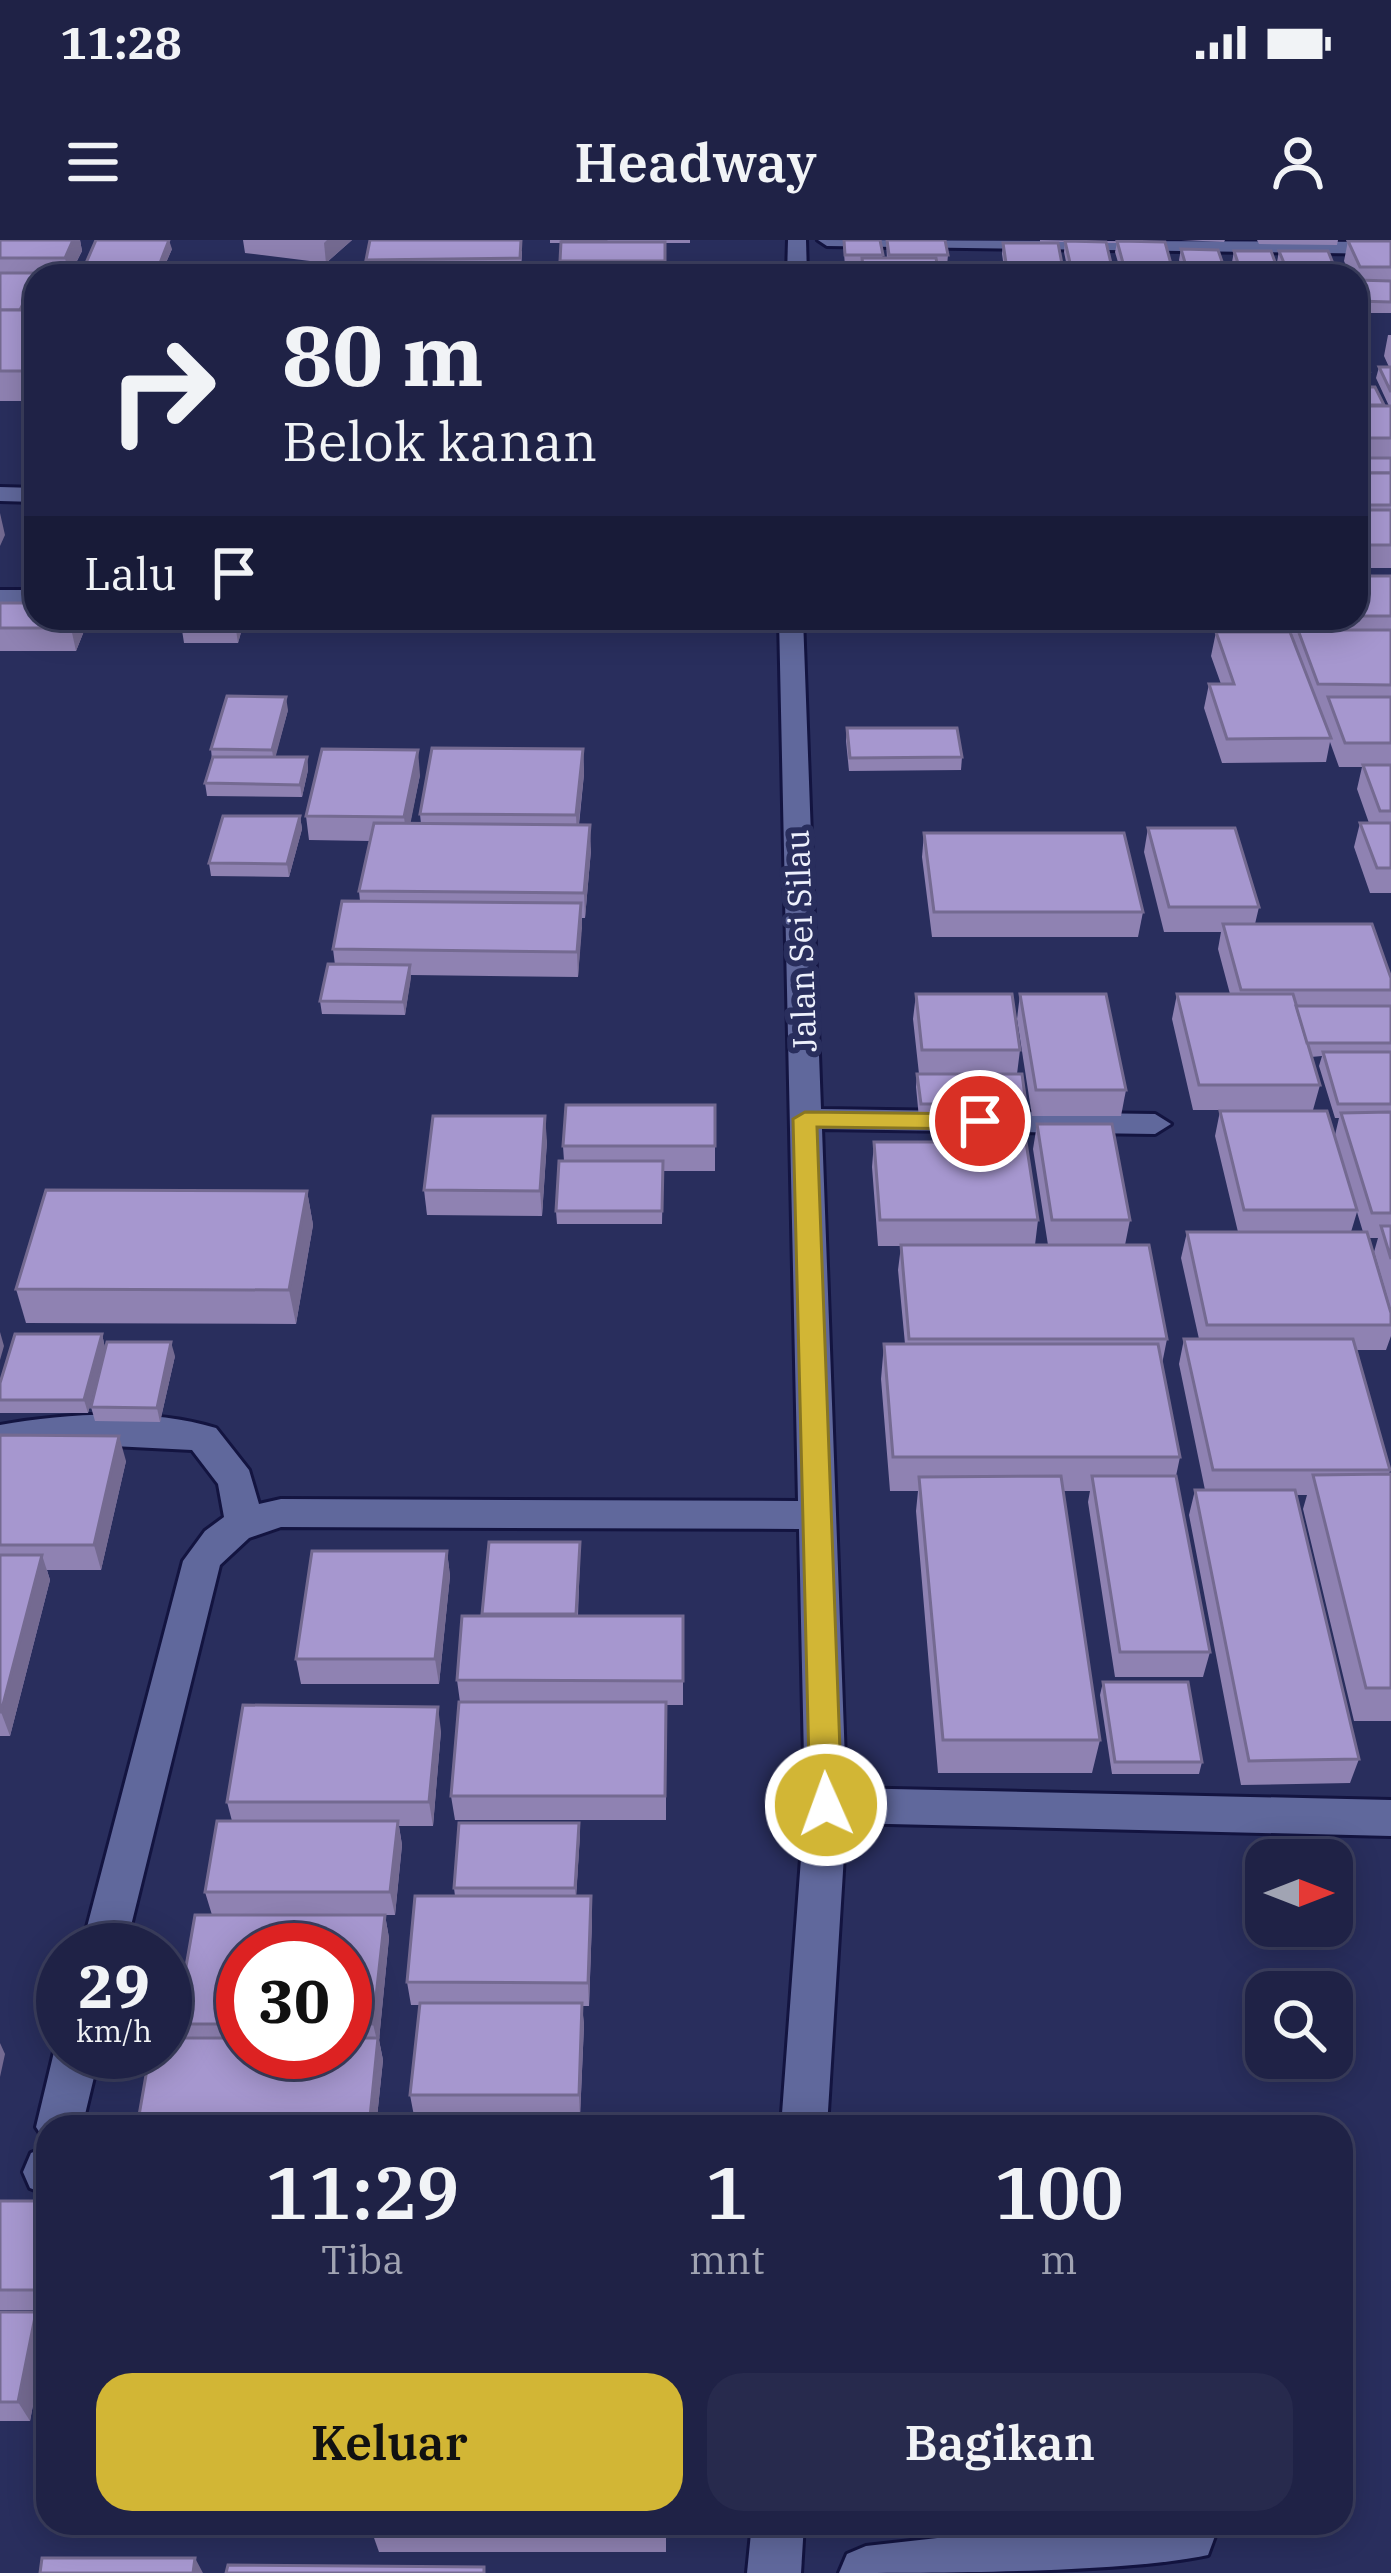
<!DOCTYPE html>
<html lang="id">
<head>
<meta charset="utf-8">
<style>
  :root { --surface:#1f2246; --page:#272a4d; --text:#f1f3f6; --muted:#a1a4b3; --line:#3c3f5f; --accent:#d2b635 }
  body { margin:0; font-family:"IBM Plex Serif",serif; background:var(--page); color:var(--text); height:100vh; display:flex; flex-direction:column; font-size:45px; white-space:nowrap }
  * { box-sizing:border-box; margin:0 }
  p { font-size:39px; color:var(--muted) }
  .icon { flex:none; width:66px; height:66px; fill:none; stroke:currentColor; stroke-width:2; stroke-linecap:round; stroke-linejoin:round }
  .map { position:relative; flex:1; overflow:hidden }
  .sheet { position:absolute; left:36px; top:1875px; width:1317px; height:420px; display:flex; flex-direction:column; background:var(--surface); border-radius:36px; box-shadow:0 6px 30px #0003,0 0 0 3px var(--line) }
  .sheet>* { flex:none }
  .top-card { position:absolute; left:24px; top:24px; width:1344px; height:366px; border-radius:36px; box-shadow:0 6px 30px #0003,0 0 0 3px var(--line); background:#1f2246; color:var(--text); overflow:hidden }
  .needle { width:78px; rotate:90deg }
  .buttons { position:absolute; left:1245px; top:1599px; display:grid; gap:24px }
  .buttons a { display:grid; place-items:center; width:108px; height:108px; border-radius:24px; background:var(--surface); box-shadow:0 6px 30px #0003,0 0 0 3px var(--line); font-size:60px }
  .speed { position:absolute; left:36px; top:1683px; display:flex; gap:24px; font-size:60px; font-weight:700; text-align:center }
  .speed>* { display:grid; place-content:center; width:156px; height:156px; border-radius:50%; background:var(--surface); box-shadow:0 6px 30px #0003,0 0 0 3px var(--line); line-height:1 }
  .speed small { font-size:30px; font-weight:400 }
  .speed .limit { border:18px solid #d22; background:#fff; color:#111 }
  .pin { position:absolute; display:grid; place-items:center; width:102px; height:102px; color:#fff; margin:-51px; border:6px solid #fff; border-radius:50%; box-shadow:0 3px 12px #0007 }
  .me { position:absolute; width:132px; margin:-66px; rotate:358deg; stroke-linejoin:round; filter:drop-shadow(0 0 9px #0008) }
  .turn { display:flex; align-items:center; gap:42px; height:252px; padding:0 60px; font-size:54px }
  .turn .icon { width:156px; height:156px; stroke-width:2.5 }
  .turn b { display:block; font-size:84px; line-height:102px }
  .then { display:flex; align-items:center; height:114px; padding:0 60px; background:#0003; gap:24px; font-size:45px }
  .eta { display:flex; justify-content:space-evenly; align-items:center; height:204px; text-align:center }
  .eta b { font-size:72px; font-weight:600; line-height:84px }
  .action { display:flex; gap:24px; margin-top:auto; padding:24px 60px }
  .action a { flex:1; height:138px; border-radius:36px; background:var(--accent); color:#111; font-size:48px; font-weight:600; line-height:138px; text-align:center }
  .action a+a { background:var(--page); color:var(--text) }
  .status { display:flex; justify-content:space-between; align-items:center; height:84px; padding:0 60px; background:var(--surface); direction:ltr }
  .status svg { height:33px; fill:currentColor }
  header { display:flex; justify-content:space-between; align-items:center; height:156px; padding:0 60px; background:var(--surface); font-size:54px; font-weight:600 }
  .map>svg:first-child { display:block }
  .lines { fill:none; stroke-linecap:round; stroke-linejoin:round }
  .street-casing { stroke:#131440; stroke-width:6 }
  .street { fill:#60689c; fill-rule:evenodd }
  .wall { fill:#8f82b2; fill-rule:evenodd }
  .shaded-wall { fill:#746a91 }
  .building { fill:#a697cf; stroke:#746a91; stroke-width:3 }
  .route { fill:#d2b635; stroke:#887622; stroke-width:3 }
  .labels { text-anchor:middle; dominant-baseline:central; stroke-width:12; stroke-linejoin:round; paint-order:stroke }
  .street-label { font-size:33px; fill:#edf0fc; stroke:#292e5d }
</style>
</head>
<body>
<div class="status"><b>11:28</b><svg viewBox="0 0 49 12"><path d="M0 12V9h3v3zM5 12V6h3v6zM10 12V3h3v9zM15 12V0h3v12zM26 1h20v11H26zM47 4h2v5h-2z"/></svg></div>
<header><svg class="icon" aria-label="menu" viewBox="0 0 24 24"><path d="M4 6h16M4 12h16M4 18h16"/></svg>Headway<svg class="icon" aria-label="person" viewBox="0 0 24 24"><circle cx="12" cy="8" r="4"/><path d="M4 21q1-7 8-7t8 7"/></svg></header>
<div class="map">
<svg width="1391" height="2333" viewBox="0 0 1391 2333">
  <rect width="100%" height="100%" fill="#292e5d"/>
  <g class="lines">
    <defs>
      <g id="street">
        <path d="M788,0H806L807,36H787Z"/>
        <path d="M818,0L1391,2V14L827,6Z"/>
        <path d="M0,247L36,248V262L0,261Z"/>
        <rect x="0" y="350" width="36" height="14"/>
        <path d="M779,378H803L821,869L1155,874L1171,884L1155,894L822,889L846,1548L1391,1560V1596L846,1583L827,1887H781L805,1565L799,1289L281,1287L249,1298L220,1325L125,1710H81L183,1321L205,1291L224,1277L218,1244L192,1210L73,1204L0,1213V1185C67,1173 150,1168 216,1188L249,1230L259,1264L281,1259L798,1261Z"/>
        <path d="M63,1796V1812H100L82,1887H48V1905L36,1887L54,1812Z"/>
        <path d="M48,1906V1954L47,1955L30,1948L23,1932L31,1913Z"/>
        <path d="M752,2283H804L801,2333H747Z"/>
        <path d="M1071,2283H1210L1215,2296L1208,2315C1126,2333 934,2333 839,2333L847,2314L866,2306Z"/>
      </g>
    </defs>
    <use href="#street" class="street-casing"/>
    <use href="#street" class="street"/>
  </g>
  <g class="wall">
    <path d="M0,0H80L82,11L71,33H88L86,23L172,9L161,34L36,36V161H0Z"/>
    <path d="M243,0H352L326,23L245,13Z"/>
    <path d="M550,0H690V3H665V28L735,36H560L561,3H550Z"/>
    <path d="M843,0L883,15L882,18H887L886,0L948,15L947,26H937L939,36H863L862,26H845Z"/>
    <path d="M1040,0L1165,2L1174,36H1122L1115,12L1117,3H1106L1114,36H1069L1064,12L1065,2H1040Z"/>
    <path d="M1181,0H1225L1224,2Z"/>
    <path d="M1257,0H1338L1337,5L1259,4Z"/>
    <path d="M1391,0V73H1356V36H1351L1344,21L1348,1Z"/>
    <path d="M1003,3L1062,24L1061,35L1005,34L1002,14Z"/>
    <path d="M1181,9L1227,36H1184L1179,20Z"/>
    <path d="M522,11L521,36H368L366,20Z"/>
    <path d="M1234,11L1279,33L1278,36H1236L1232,22Z"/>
    <path d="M1279,11L1338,36H1283L1277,22Z"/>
    <path d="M1388,95H1391V328H1356V112L1369,131L1365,147L1384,166H1389L1376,138L1379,127H1389L1384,116Z"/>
    <path d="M1356,336H1391V653H1370L1354,607L1360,583H1369L1357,549L1362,527H1339L1330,502L1326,522L1222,523L1204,468L1209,444H1221L1211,416L1216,392H1285L1280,378H1356Z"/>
    <path d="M0,363L36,378H84L86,386L76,411H0Z"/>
    <path d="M245,378L238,403H184L182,390Z"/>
    <path d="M288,470L275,517H307L308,530L302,557L207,556L205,543L212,520L211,509Z"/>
    <path d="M847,488L962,517L961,530L849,531L846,501Z"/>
    <path d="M583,509L584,534L579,585L591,610L585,678H582L578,737L411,735L405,775L322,774L320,761L335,725L333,709L360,661L359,651L370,601L309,600L306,576L420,535L410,583L421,584L420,574Z"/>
    <path d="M300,576L302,589L289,637L211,636L209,623Z"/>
    <path d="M1148,588L1259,667L1255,684L1391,738V1070L1374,1012L1378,998H1369L1391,1073V1096L1386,1110H1357L1390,1230L1389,1234H1391V1481H1354L1303,1269L1307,1255H1297L1359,1519L1350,1543L1241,1545L1189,1275L1195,1250H1205L1179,1124L1184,1099H1199L1181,1018L1187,992H1238L1215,896L1220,871L1335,895L1339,878H1335L1319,826L1322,816L1311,817L1320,845L1313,870H1193L1172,779L1177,754H1230L1218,709L1221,692H1164L1144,612ZM1357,972L1363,992H1351Z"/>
    <path d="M924,593L1143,672L1138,697H932L922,617Z"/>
    <path d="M916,754L1020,810L1017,834L1026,864L1025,878H919L916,847L917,834H919L913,779Z"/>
    <path d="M1020,754L1126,850L1121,876H1032L1017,779Z"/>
    <path d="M715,865V931H663L662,984H557L556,971L564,921L563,906Z"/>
    <path d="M1037,884L1130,980L1125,1005L1167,1099L1162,1124L1180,1217L1176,1236L1210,1412L1203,1437H1115L1088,1262L1090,1251H1063L1100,1500L1092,1533H938L916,1271L918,1251H890L881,1139L884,1104H905L898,1030L901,1006H878L872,927L874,902L1038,980L1035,1005H1048L1033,909Z"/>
    <path d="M547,901L542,976L427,975L424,950Z"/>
    <path d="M307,951L313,985L296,1084L26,1083L16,1049Z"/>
    <path d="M102,1094L105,1108L88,1173H0V1143Z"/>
    <path d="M175,1116L160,1182L95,1181L91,1167Z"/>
    <path d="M0,1195L126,1221L101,1330H47L50,1340L10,1496H0Z"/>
    <path d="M489,1302L580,1315L578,1376H683V1465H666V1580H455L451,1556L460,1462L457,1440L482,1376Z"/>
    <path d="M447,1311L450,1336L439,1444H301L296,1419Z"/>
    <path d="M1103,1442L1202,1522L1199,1534H1112L1100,1455Z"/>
    <path d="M441,1491L433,1586H399L402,1605L395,1675H385L389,1698L379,1800L383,1820L376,1887H137L181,1798L176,1784L212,1675L205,1652L232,1581L227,1562ZM243,1710H345V1812H243Z"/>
    <path d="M580,1595L576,1656L592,1680L589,1766H582L584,1785L580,1877L414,1876L410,1855L420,1765H411L407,1742L455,1656L454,1648Z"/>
    <rect x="0" y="1961" width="48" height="109"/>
    <path d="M0,2072L47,2091L30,2181H0Z"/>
    <path d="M77,2283H325L324,2292H82Z"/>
    <path d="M666,2283V2312H379L373,2295Z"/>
  </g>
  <g class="shaded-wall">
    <path d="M73,0H80L82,11L69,36L65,18Z"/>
    <path d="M169,0L172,9L161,34L160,23Z"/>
    <path d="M327,0H352L326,23L324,3Z"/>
    <path d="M36,38V68L23,94L19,73Z"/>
    <path d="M0,273L5,295L0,306Z"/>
    <path d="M75,378H84L86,386L76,411L71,388Z"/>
    <path d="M239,378H245L238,403L236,390Z"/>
    <path d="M286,457L288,470L274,523L272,510Z"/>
    <path d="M583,509L584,534L577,600L576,575Z"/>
    <path d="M418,510L420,535L407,601L404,577Z"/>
    <path d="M307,517L308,530L302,557L300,545Z"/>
    <path d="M300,576L302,589L289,637L287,624Z"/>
    <path d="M590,585L591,610L585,678L584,653Z"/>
    <path d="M581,663L582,688L578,737L577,712Z"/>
    <path d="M410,725L411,738L405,775L403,762Z"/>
    <path d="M545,876L547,901L542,976L540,951Z"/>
    <path d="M307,951L313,985L296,1084L289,1050Z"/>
    <path d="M0,1092L4,1106L0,1120Z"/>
    <path d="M102,1094L105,1108L88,1173L84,1160Z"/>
    <path d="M171,1102L175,1116L160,1182L157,1168Z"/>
    <path d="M119,1196L126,1221L101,1330L94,1305Z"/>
    <path d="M447,1311L450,1336L439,1444L435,1419Z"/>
    <path d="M42,1315L50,1340L10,1496L1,1472Z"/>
    <path d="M438,1467L441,1491L433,1586L429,1562Z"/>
    <path d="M398,1581L402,1605L395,1675L390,1652Z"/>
    <path d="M579,1583L580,1595L576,1660L575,1648Z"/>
    <path d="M591,1656L592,1680L589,1766L588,1743Z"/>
    <path d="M385,1675L389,1698L379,1800L383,1820L376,1887H369L378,1805L373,1784Z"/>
    <path d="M582,1763L584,1785L580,1877L579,1855Z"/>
    <path d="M0,1803L5,1814L0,1837Z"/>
    <path d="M36,2072L47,2091L30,2181L18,2162Z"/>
    <path d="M195,2318L203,2333H193Z"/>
  </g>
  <g class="building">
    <path d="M0,0H73L65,18H0Z"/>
    <path d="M96,0H169L160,23H86Z"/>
    <path d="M370,0H521L520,18L366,20Z"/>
    <rect x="562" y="0" width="44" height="2"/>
    <path d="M844,0H880L883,15H845Z"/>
    <path d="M887,0H945L948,15H889Z"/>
    <path d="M1065,1L1106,2L1114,36H1073Z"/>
    <path d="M1117,1L1165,2L1174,35L1126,34Z"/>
    <path d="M1348,1H1391V27H1360Z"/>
    <path d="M561,2H665V21H560Z"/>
    <path d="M1003,3H1058L1062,24L1006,23Z"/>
    <path d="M1181,9L1218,10L1227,36H1189Z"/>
    <path d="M1234,11H1271L1279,33L1241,32Z"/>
    <path d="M1279,11H1328L1338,36L1289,35Z"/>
    <path d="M862,18H936L939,35H864Z"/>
    <path d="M604,28H735V36H603Z"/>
    <path d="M0,33H38L20,70H0Z"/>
    <path d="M55,33H140L139,36H53Z"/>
    <path d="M1356,40L1391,41V62L1356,61Z"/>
    <rect x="0" y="70" width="36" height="61"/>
    <path d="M1356,112H1359L1369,131H1356Z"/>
    <path d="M1379,127H1391V152Z"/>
    <path d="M1356,147H1375L1384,165H1356Z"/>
    <rect x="1356" y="166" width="35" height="32"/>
    <rect x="1356" y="218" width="35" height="15"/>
    <rect x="1356" y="233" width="35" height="32"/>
    <rect x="1356" y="270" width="35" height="35"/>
    <rect x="1356" y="336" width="35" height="40"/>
    <path d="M0,363H36V378H75L71,388H0Z"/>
    <path d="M186,378H239L236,390H182Z"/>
    <path d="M1298,390H1391V445L1318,444Z"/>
    <path d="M1216,392H1290L1331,498L1227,499L1209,444H1234Z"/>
    <path d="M227,456L286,457L272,510L211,509Z"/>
    <path d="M1328,457H1391V503H1345Z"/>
    <path d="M847,488H957L962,517L850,518Z"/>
    <path d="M432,508L583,509L576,575L420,574Z"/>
    <path d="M322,509L418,510L404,577L306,576Z"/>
    <path d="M213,517H307L300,545L205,543Z"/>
    <path d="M1363,525H1391V571H1380Z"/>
    <path d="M223,576H300L287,624L209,623Z"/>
    <path d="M374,583L590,585L584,653L359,651Z"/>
    <path d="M1360,583H1391V628H1377Z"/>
    <path d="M1148,588H1235L1259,667H1169Z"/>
    <path d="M924,593H1124L1143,672H934Z"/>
    <path d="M342,661L581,663L577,712L333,709Z"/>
    <path d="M1223,684H1372L1391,738V750H1241Z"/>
    <path d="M328,724L410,725L403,762L320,761Z"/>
    <path d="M916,754H1012L1020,810H922Z"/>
    <path d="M1020,754H1106L1126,850H1036Z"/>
    <path d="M1177,754H1293L1320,845H1199Z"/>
    <path d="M1296,766H1391V803H1307Z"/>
    <path d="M1323,812H1391V864H1338Z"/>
    <path d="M917,834H1022L1026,864H921Z"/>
    <path d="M566,865H715V906H563Z"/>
    <path d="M1220,871H1327L1357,970H1244Z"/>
    <path d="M1391,872V973H1372L1341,873Z"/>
    <path d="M433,876H545L540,951L424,950Z"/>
    <path d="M1037,884H1112L1130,980H1052Z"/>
    <path d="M874,902H1026L1038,980H880Z"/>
    <path d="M559,921H663L662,971H556Z"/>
    <path d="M46,950L307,951L289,1050L16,1049Z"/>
    <path d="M1381,986H1391V1019Z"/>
    <path d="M1187,992H1367L1391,1073V1085H1207Z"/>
    <path d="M901,1005H1149L1167,1099H909Z"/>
    <path d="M15,1094H102L84,1160H0V1143Z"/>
    <path d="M1184,1099H1353L1390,1230H1213Z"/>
    <path d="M107,1102H171L157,1168L91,1167Z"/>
    <path d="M884,1104H1158L1180,1217H893Z"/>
    <path d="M0,1195L119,1196L94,1305H0Z"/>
    <path d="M1391,1234V1448H1366L1313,1235Z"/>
    <path d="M1061,1236L1100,1500H943L919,1237Z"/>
    <path d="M1092,1236H1176L1210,1412H1120Z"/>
    <path d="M1195,1250H1295L1359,1519L1249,1521Z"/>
    <path d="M489,1302H580L576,1374H482Z"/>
    <path d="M312,1311H447L435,1419H296Z"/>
    <path d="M0,1315H42L1,1472H0Z"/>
    <path d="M462,1376H683V1441L457,1440Z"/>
    <path d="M1103,1442H1188L1202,1522H1115Z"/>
    <path d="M459,1462H666L665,1556H451Z"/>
    <path d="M243,1465L438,1467L429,1562H227Z"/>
    <path d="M217,1581H398L390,1652H205Z"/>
    <path d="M459,1583H579L575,1648H454Z"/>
    <path d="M415,1656H591L588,1743L407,1742Z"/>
    <path d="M195,1675H385L373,1784H345V1710H243V1784H176Z"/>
    <path d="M420,1763H582L579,1855H410Z"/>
    <path d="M165,1798H243V1812H345V1798H378L369,1887H137L150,1812H165Z"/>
    <path d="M411,1876L545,1878V1887H410Z"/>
    <rect x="0" y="1961" width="48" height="89"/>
    <path d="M0,2072H36L18,2162H0Z"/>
    <path d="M375,2283H665V2295H373Z"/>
    <path d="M42,2318H195L193,2333H40Z"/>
    <path d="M228,2325L484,2327V2333H226Z"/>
  </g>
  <path class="route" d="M805,872L980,874L992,881L980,889L817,887L842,1565L837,1575L826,1579L815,1575L810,1565L793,879Z"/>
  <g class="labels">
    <g class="street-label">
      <text transform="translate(800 701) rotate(-92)">Jalan Sei Silau</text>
    </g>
  </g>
</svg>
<div class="buttons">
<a><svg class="needle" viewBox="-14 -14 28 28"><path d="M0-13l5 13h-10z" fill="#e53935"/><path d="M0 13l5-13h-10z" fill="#a1a4b3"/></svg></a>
<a><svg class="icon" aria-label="search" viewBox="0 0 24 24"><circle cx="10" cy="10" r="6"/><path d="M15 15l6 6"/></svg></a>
</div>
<div class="speed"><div>29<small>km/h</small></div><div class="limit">30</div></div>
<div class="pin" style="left:980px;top:881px;background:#d93025"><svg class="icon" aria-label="arrive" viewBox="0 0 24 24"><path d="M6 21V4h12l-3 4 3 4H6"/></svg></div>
<svg class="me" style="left:826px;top:1565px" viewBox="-20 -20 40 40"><circle r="17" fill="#d2b635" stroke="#fff" stroke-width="3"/><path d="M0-11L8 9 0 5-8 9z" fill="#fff"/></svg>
<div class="top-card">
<div class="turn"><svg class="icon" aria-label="right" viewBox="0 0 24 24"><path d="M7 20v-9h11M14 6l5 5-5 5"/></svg><div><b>80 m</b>Belok kanan</div></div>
<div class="then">Lalu<svg class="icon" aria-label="arrive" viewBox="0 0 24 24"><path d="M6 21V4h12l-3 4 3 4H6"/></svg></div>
</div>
<section class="sheet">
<div class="eta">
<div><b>11:29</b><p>Tiba</p></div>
<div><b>1</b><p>mnt</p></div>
<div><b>100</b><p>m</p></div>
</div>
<div class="action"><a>Keluar</a><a>Bagikan</a></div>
</section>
</div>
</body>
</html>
